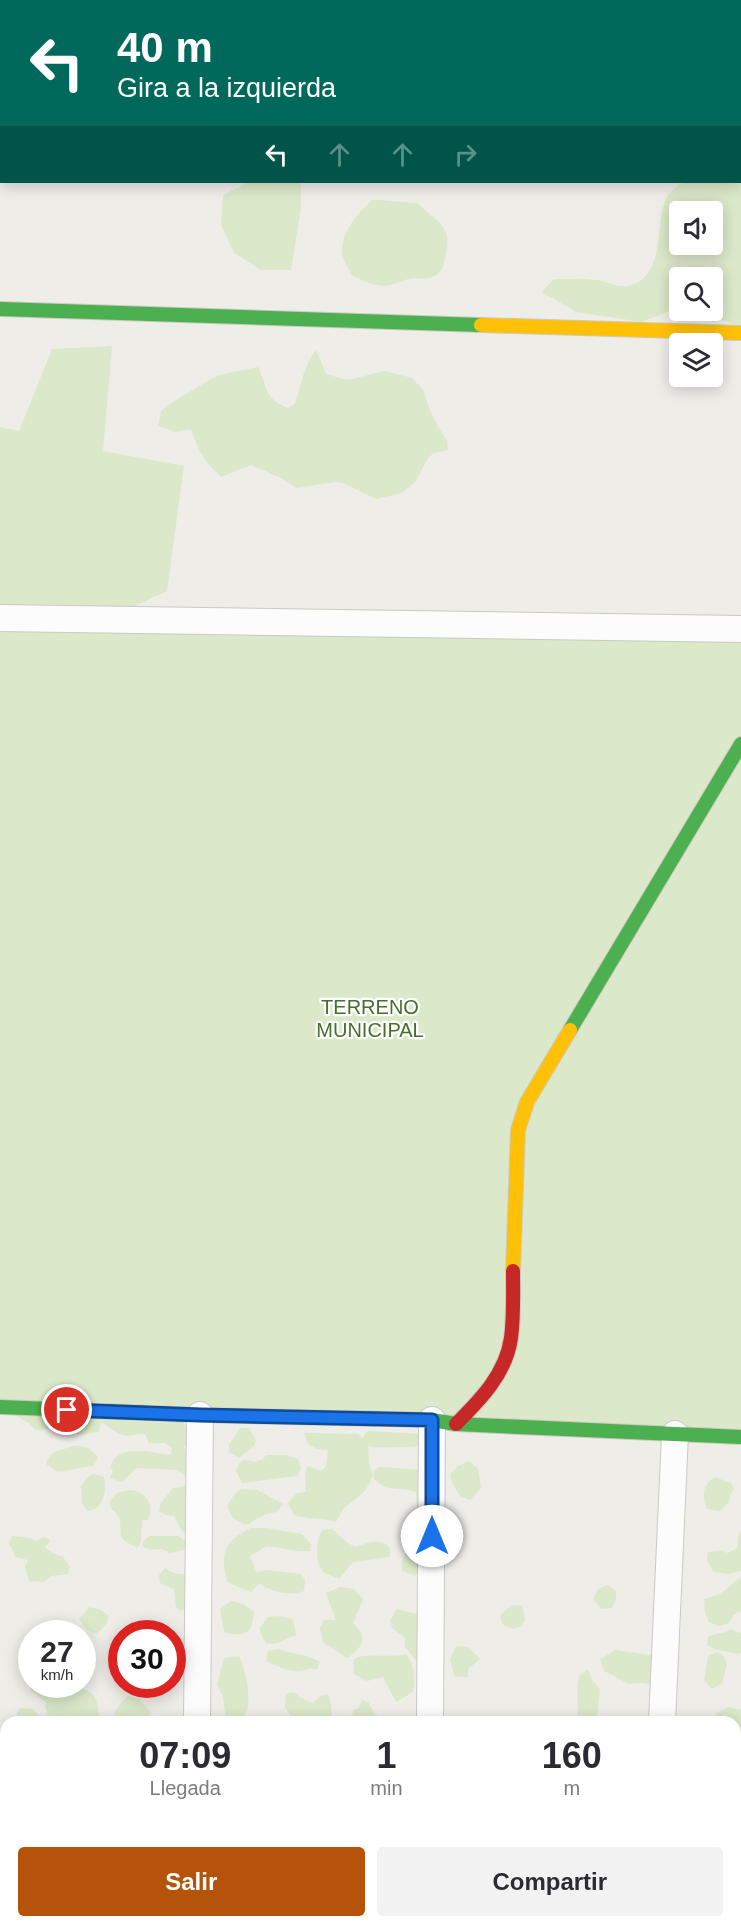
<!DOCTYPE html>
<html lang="es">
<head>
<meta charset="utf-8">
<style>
  :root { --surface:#fff; --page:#f2f2f3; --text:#2b2b33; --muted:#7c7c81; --accent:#b45309 }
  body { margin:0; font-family:Helvetica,sans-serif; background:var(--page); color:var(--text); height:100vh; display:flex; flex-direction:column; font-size:22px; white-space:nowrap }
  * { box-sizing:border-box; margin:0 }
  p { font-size:20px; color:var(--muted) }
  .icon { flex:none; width:33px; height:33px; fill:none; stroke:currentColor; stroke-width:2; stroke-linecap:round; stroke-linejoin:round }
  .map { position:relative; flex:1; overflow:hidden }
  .details { position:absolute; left:0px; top:1716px; width:741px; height:212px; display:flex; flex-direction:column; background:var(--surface); border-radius:18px 18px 0 0; box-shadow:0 3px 15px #0003 }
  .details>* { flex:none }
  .banner { position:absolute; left:0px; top:0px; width:741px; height:183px; box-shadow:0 3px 15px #0003; background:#00695c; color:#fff; overflow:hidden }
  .tools { position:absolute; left:669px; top:201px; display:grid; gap:12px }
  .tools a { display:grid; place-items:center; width:54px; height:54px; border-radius:6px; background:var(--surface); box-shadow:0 3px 15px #0003; font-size:30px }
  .speed { position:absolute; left:18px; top:1620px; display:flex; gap:12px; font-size:30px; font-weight:700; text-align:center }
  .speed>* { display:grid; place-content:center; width:78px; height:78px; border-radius:50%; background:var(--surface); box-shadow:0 3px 15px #0003; line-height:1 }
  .speed small { font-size:15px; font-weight:400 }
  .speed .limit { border:9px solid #d22; background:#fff; color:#111 }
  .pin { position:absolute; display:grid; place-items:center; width:51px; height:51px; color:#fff; margin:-26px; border:3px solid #fff; border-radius:50%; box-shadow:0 2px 6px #0007 }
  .me { position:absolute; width:66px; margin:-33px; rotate:0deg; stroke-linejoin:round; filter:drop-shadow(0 0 4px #0008) }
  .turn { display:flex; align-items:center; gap:21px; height:126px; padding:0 18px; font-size:27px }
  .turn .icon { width:78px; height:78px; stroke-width:2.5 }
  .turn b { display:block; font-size:42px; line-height:51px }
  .lanes { display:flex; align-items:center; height:57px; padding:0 18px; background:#0003; justify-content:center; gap:30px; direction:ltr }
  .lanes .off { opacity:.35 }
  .eta { display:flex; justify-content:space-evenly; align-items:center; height:102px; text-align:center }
  .eta b { font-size:36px; font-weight:700; line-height:42px }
  .primary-button { display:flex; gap:12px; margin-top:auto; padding:12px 18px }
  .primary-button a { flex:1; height:69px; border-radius:6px; background:var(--accent); color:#fff; font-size:24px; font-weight:700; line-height:69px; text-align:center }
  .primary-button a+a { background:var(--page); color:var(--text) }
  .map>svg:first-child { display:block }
  .green { fill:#dbe8c9; fill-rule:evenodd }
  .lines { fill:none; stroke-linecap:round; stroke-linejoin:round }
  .street-casing { stroke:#cac9c4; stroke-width:28 }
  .fast-casing { stroke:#cccabf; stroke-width:16 }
  .slow-casing { stroke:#cccabf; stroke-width:16 }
  .jam-casing { stroke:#cccabf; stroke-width:16 }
  .street { stroke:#fcfcfc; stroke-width:26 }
  .fast { stroke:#4caf50; stroke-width:14 }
  .slow { stroke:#ffc107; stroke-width:14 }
  .jam { stroke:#c62828; stroke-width:14 }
  .route-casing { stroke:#114b97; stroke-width:15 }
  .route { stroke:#1a73e8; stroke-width:10 }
  .labels { text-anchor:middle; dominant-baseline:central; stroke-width:4.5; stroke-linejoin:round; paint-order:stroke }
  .park-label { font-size:20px; fill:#44702c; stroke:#fff }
</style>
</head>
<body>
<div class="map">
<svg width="741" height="1927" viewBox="0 0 741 1927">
  <rect width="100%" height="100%" fill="#eeede8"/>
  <g class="green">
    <path d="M740,164H741V327L697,311L712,310V278H680L679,310H672L642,322L576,312L542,292L554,279C568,279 582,278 596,280C607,281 616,288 628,286C667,277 654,223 667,197C670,191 679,185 684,182H740ZM680,212H712V244H680Z"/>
    <path d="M249,182H301V207L291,270H261L234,253L221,225L223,195Z"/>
    <path d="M373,200C388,200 402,203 417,203C438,223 454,225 445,259C443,267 441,275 432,277C425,280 416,277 409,279C403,280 398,283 391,285C377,288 364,281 351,275C349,269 343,260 342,253C341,233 358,211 373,200Z"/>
    <path d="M112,346L103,451L184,466L167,591L90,627L741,630V1435L183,1420L191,1440L184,1447L189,1458L190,1479L176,1470L137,1468L122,1482L110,1478L113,1471L110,1467C118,1442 151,1453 170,1455L172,1448L165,1443H149L145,1434C138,1433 135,1436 129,1436C117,1435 111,1428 101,1422L99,1432L79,1435L55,1427L40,1430L34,1429L30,1424L0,1406V427L19,431L52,349Z"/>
    <path d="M316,350L326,374L343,379H352L385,371L412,378L423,390L429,408L438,427L447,440L448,450L433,453L427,460L415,482L402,493L376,499L343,483L335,482L297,488L279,477L251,465L221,477C202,458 200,454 191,429L175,432L158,426L161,411L168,405L211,379L219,375L258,367C268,387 264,399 288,408L295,404C301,385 304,365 316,350Z"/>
    <path d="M240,1428H249L256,1441L254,1446L239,1458L229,1452V1445Z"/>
    <path d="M367,1431L423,1434L420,1447C407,1446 377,1449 368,1446L369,1463L373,1475L369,1484L364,1492L344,1508L336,1522C321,1518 308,1519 294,1515L288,1503L297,1493L306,1492L305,1475L307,1466L321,1471L326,1466L328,1450L317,1449L308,1444L304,1433L358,1434L363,1438Z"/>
    <path d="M73,1446C85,1445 91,1448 98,1458L93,1466L58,1472L46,1464C52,1448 59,1452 73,1446Z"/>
    <path d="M267,1455H286L298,1459L301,1468L297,1476C278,1478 261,1481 242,1483L236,1471L239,1463L245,1459C255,1464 259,1462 267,1455Z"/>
    <path d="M469,1461L478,1469L481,1488L470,1500L460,1496L452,1483L450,1474L458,1466Z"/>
    <path d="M379,1467L420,1470L444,1482C445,1499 434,1506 421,1515L417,1509L416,1492C398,1486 390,1494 374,1479V1471Z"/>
    <path d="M95,1474L104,1477C107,1490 104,1509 88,1511L82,1503L81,1486L90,1475Z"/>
    <path d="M715,1477L731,1483L734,1489L731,1493L729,1502L720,1511L707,1509C702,1496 702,1485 715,1477Z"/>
    <path d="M186,1486L192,1504L189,1530L182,1532L174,1516L166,1515L159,1511L161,1503L173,1488Z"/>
    <path d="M241,1489L257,1490L283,1504L277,1512L266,1514L246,1525L233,1518L227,1506L234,1495Z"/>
    <path d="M130,1490C147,1492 154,1503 148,1520H142L141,1542L137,1548L125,1541L121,1537C119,1525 124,1517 111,1509L110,1501L117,1493Z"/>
    <path d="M251,1528H266L302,1534L311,1544L310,1551H297L267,1546L250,1556L257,1574L260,1571L267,1570L301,1574L305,1580L304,1591C292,1596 270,1593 260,1583L251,1592L227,1582C220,1553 224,1541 251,1528Z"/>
    <path d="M332,1529C340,1535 346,1543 355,1547C368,1543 379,1537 390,1548V1557L353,1562L339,1579C335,1577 329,1575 325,1573C314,1564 316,1541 322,1530Z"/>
    <path d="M741,1531V1571L729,1574L714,1572L707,1561L708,1552L721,1551L728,1553L737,1548L738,1538Z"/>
    <path d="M12,1536L30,1538L36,1541L43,1537L49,1539L50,1542L45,1547L49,1551L63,1557L70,1567L68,1574L51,1576L43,1582L29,1581L25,1567L28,1560L15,1557L13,1550L9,1544Z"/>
    <path d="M150,1536H178L188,1543L183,1550L170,1553L162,1549C154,1550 149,1551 142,1546L144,1540Z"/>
    <path d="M414,1549L423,1553L420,1569L415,1576L402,1571C401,1560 402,1553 414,1549Z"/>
    <path d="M165,1568L174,1573L191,1575L188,1609L181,1611L176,1607L174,1589L160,1583L159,1575Z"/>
    <path d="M741,1578V1611L733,1615L729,1623L719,1626L709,1622L705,1613L704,1599C710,1597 718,1596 724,1591C731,1586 733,1581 741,1578Z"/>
    <path d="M607,1585L616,1591V1600L612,1608L601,1609L593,1599L598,1589Z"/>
    <path d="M340,1587L354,1589L363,1599L353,1623C368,1637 364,1647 347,1658L323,1642L320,1628L324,1620H336L326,1593Z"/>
    <path d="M231,1601L243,1604L254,1612C252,1633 246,1637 225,1633L222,1622L220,1609Z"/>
    <path d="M512,1605L522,1606L525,1619L522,1626L513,1629L502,1624L500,1615Z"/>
    <path d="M89,1607L101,1610L109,1616L106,1625L96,1634L87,1630L79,1619Z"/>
    <path d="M397,1609L421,1615V1666L405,1647V1638L392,1628L390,1620Z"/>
    <path d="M278,1616L293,1619L296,1635L277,1643L266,1644L259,1629L268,1617Z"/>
    <path d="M731,1629L741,1633V1652L738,1654L714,1649L707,1645L708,1637C716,1633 724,1634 731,1629Z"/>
    <path d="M185,1638L190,1673L173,1665L172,1640Z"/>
    <path d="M456,1646L468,1647L480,1659L468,1669V1677H455L450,1660Z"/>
    <path d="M279,1649C294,1655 306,1653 320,1662L317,1670C307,1667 308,1670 299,1671C288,1672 275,1665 266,1661L268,1651Z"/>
    <path d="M616,1650L655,1656V1685L641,1683L629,1684L604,1671L600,1659Z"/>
    <path d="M717,1652L724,1656L727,1664L722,1683L712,1689L704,1680L708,1656Z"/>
    <path d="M406,1654C415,1667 416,1677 413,1692L396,1702L383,1677L367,1681L354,1674L353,1660C365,1651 390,1659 406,1654Z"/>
    <path d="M239,1656C245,1668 254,1705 244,1715C240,1719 231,1719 226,1720L223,1697L217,1685L224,1658Z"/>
    <path d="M588,1669L592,1680L600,1689L597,1718L599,1722H578C578,1707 576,1690 579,1676Z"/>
    <path d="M65,1685C72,1690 75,1688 83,1689C98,1692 100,1710 98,1722H17V1713L20,1708L33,1709L40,1717L48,1715L45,1707L46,1702L30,1690L33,1685Z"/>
    <path d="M294,1692L301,1698L313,1703L322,1695L328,1694C331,1699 332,1715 332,1722H295L285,1707L286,1694Z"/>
    <path d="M128,1696L139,1699L150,1711L149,1719L151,1722H113C114,1710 120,1703 128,1696Z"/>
    <path d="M362,1700L369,1703L375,1715L377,1714L376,1722H355L352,1718L353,1710L359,1708Z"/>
    <path d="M729,1707L741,1710V1737H737L735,1741V1722H716V1713Z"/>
  </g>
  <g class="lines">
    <defs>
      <g id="street">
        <path d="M0,618L741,629"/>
        <path d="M197,1722L200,1415"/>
        <path d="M430,1722L432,1420"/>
        <path d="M662,1722L675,1434"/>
        <path d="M0,1787H6"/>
        <path d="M735,1815H741"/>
        <path d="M431,1922V1927"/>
        <path d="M658,1922V1927"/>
        <path d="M195,1927V1922"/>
      </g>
      <g id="fast">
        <path d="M0,309L481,325"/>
        <path d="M570,1030L741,744"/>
        <path d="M0,1407L200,1415L432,1420L456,1424L741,1437"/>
      </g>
      <g id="slow">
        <path d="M481,325L741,333"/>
        <path d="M513,1271L518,1130L527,1102L570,1030"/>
      </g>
      <path id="jam" d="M456,1424C480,1400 506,1374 511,1338C514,1316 513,1293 513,1271"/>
    </defs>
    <use href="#street" class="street-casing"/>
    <use href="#fast" class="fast-casing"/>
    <use href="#slow" class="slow-casing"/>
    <use href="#jam" class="jam-casing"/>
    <use href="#street" class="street"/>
    <use href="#fast" class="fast"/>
    <use href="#slow" class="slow"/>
    <use href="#jam" class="jam"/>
  </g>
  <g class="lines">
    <defs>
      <path id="route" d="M67,1410L200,1415L432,1420V1536"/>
    </defs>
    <use href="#route" class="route-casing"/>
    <use href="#route" class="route"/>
  </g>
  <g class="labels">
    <g class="park-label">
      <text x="370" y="1007">TERRENO<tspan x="370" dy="23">MUNICIPAL</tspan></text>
    </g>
  </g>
</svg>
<div class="tools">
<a><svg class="icon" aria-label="sound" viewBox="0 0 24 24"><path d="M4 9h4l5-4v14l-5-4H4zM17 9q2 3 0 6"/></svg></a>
<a><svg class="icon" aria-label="search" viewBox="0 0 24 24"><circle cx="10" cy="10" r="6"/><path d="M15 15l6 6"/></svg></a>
<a><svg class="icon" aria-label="layers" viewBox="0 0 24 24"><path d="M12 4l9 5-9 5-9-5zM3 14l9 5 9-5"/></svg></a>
</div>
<div class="speed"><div>27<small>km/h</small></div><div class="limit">30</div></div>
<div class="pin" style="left:67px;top:1410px;background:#d93025"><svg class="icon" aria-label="arrive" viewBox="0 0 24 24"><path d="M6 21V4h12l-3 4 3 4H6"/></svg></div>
<svg class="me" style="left:432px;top:1536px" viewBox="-20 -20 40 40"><circle r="19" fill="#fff"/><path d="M0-13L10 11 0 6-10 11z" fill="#1a73e8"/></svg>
<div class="banner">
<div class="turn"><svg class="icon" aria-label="left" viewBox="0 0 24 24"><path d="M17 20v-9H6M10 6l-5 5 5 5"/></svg><div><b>40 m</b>Gira a la izquierda</div></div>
<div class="lanes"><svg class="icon" aria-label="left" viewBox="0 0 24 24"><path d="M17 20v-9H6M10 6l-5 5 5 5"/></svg><svg class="icon off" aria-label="ahead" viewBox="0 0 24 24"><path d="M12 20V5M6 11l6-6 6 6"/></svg><svg class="icon off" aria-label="ahead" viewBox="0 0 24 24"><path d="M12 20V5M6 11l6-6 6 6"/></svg><svg class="icon off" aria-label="right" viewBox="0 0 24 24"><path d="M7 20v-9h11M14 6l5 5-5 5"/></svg></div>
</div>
<section class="details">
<div class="eta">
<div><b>07:09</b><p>Llegada</p></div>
<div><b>1</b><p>min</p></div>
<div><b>160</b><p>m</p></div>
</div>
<div class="primary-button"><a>Salir</a><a>Compartir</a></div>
</section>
</div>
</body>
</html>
